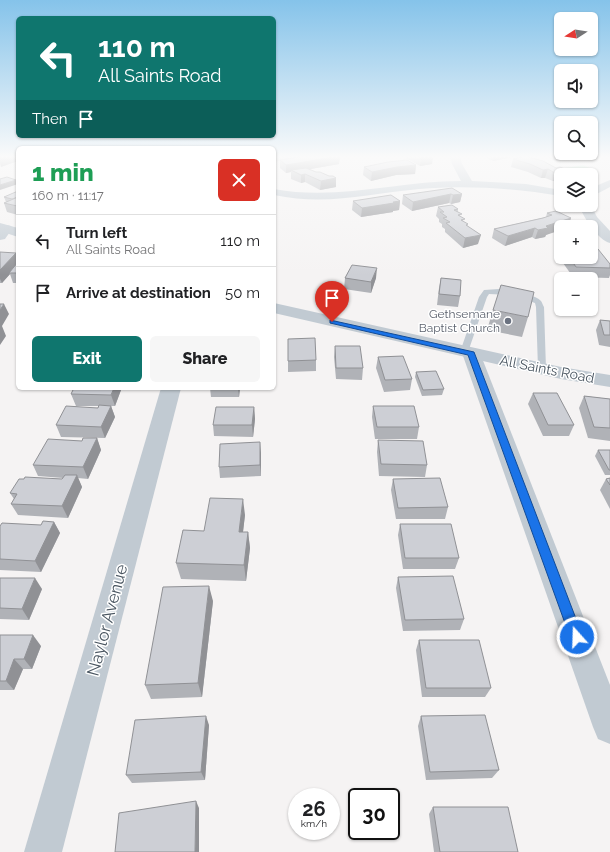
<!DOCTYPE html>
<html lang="en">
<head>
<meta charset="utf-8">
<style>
  :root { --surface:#fff; --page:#f6f6f6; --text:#202124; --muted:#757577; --line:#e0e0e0; --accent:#0f766e }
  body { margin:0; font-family:Raleway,sans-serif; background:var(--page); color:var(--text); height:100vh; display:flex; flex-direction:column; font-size:15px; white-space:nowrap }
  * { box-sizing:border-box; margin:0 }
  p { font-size:13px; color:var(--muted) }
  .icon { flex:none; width:22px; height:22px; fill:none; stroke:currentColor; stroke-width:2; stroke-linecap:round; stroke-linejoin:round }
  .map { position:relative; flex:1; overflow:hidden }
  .side { position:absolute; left:16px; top:146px; width:260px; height:244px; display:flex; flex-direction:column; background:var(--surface); border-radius:6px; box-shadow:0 1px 3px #0004 }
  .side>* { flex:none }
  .banner { position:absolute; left:16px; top:16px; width:260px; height:122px; border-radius:6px; box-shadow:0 1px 3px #0004; background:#0f766e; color:#fff; overflow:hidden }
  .needle { width:26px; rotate:258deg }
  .controls { position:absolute; left:554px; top:12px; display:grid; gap:8px }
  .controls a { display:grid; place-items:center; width:44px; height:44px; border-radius:6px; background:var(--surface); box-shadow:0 1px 3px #0004; font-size:20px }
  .speed { position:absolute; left:288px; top:788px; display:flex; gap:8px; font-size:20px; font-weight:700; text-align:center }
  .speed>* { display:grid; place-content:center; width:52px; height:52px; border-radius:50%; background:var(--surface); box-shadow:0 1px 3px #0004; line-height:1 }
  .speed small { font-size:10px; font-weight:400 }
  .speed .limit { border:2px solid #111; border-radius:6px; background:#fff; color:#111 }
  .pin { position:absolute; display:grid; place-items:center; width:34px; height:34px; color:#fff; margin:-41px -17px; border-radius:50% 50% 50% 0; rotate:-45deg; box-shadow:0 0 4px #0007 }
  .pin .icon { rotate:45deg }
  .me { position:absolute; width:44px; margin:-22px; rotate:340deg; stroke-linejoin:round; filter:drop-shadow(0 0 3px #0008) }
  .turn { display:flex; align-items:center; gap:14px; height:84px; padding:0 16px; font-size:18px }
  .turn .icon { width:52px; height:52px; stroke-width:2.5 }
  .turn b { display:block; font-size:28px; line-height:34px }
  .then { display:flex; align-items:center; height:38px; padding:0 16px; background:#0003; gap:8px; font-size:15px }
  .round { display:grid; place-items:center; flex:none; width:42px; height:42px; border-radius:6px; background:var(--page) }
  .headline { display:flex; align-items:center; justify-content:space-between; height:68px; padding:0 16px }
  h1 { font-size:24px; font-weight:800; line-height:30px; color:#1e9e55 }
  .button { display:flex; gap:8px; margin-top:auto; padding:8px 16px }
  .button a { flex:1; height:46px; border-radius:6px; background:var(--accent); color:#fff; font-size:16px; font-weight:800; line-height:46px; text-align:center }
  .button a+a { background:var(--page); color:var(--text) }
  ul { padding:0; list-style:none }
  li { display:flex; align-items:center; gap:12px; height:52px; padding:0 16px; border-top:1px solid var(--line) }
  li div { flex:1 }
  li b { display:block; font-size:15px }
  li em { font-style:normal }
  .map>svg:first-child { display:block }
  .green { fill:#c3f1d5 }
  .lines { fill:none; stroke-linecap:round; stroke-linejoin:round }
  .service { fill:#c1cad2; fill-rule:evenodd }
  .minor { fill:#c1cad2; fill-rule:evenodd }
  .tertiary { fill:#c1cad2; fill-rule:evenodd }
  .wall { fill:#b0b2b7 }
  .shaded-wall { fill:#909195 }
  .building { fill:#cdcfd5; stroke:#909195 }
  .route { fill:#1a73e8; stroke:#114b97 }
  .worship-dot { fill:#6b7280; stroke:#fff; stroke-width:1.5 }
  .labels { text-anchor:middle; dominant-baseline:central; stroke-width:3; stroke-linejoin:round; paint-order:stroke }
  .far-worship-label { font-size:12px; fill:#5b616d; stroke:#fff; text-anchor:end }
  .street-label { font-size:14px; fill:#4a5661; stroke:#fff }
  .near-street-label { font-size:17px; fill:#4a5661; stroke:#fff }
</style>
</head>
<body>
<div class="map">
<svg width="610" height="852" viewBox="0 0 610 852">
  <rect width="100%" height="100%" fill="#f5f3f3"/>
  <path class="green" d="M583,165L598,172L580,175L565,168Z"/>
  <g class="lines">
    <path class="service" d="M499,289C508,290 535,294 541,301C542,302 543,306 544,307L546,369L545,371H539L538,369L536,307L535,303L511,295L489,294L487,297L468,352L464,355L460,352L479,297L484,290Z"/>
    <g class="minor">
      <path d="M274,156H292L291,158L274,162Z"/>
      <path d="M450,156H460L462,164L472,181L526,184L561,190V196C514,188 466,185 419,189C367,194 326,206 274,195V189C337,201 397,181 461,181L452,164Z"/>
      <path d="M610,180V187L591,197V188Z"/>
      <path d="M579,205H591L597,217L610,231V243C598,240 583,217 579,205Z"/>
      <path d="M6,225L11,226L12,229L5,239L0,240V228Z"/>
      <path d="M471,348L477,349L480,353L610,685V744L598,739L593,727L462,353L465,349Z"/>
      <path d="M161,388H181L62,852H24Z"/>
    </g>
    <g class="tertiary">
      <path d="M0,223L18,228V237L0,231Z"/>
      <path d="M274,303L561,367L610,375V387L561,379L274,313Z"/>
    </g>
  </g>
  <g class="wall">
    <path d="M340,156L339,164L310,169L316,172L336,178V187L320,190L305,182L301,183L291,179V172L286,173L280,168V160Z"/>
    <path d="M402,156H433L432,164L420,166Z"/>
    <path d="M485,156H518L493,161L485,157Z"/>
    <path d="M525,156L561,175V179L553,181L545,178H541L528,172L511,167L513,159Z"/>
    <path d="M546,156H586L556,161L545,156Z"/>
    <path d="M416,165L415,174L396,175L371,181L363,175L364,167Z"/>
    <path d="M18,191V215L7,212L4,203L6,202L4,197Z"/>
    <path d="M462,194L460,202L451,204L449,203L412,211L402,204L403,195Z"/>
    <path d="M353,201H400L399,210L393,211V212L361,217L352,210Z"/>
    <path d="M438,207L458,209V212L464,222L468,226L478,244L463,248L445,232V229L442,227V224L439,222V219L436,216Z"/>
    <path d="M547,213L571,218L568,227H561L546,235L545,237L535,239L532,237L505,246L492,238L494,229L546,217Z"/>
    <path d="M0,252L18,258V283H13L10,274L2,283H0Z"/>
    <path d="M565,257H591L610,264V275L609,278L573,277L563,263Z"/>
    <path d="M345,278H376L371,293L344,289Z"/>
    <path d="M441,278L460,296L458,307L437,305L439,288Z"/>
    <path d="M493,310L528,317L522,337L487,330Z"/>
    <path d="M600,320L610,321V347L599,345L596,330Z"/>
    <path d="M288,339L316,360V371L288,372Z"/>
    <path d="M335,346L363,368L362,380L336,379L334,357Z"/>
    <path d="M378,357L412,379L410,390L384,392L376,368Z"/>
    <path d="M416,372L444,389L442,395L422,396L415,377Z"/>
    <path d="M74,388H120L121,390L115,406H111L115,417L105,438L61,437L56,425L98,408L99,406H76L71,394Z"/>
    <path d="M210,388H240L239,397H211Z"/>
    <path d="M533,393L574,425L569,436H543L528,404Z"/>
    <path d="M584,396L610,399V441L588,438L579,408Z"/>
    <path d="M373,406L419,427L417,439H375L372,417Z"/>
    <path d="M254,407L255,419L253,437L214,436L213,425Z"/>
    <path d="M97,438L101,450L88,479L78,478L82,487L68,518L18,515L11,504L14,499L10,493L62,479L63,478L38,476L33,465L82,441Z"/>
    <path d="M378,440L427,465L425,477L379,476L377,452Z"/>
    <path d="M598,450H610V475H605L595,456Z"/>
    <path d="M261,453V476L220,478L219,467Z"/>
    <path d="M610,478V509L600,490L606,479Z"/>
    <path d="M393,479L448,507L445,519H396L391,490Z"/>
    <path d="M245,515L243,532H248L250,548L246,581L181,579L176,563L204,531Z"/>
    <path d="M54,522L60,533L41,572L0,570V526L41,525Z"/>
    <path d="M400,524L459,558L455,569H403L398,535Z"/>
    <path d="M398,577L464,619L460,630L403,631L396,588Z"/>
    <path d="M0,578L42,589L29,620L0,619Z"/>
    <path d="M213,601L202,697L151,699L145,685Z"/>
    <path d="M0,635L41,646L32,669H23L14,690H0Z"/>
    <path d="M419,640L491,688L485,697H422L416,650Z"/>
    <path d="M421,716L499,770L492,778L426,780L418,726Z"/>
    <path d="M209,725L205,780L132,783L126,775Z"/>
    <path d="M433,807L518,852H434L429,814Z"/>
  </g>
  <g class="shaded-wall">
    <path d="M7,156H18V161L1,167L0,163V158Z"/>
    <path d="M340,156L339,164L294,172L291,170V172L286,173V165Z"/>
    <path d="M433,156L432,164L420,166L421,158Z"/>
    <path d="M494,156H518L493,161Z"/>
    <path d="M558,156H586L556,161Z"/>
    <path d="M416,165L415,174L396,175L371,181L372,172L397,167Z"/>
    <path d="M548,169L545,178H541L543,170Z"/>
    <path d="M567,170L566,175H561V179L553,181L555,173Z"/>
    <path d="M305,174V182L301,183V175Z"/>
    <path d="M336,178V187L320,190L321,181Z"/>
    <path d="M16,180L18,184L0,190V185Z"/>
    <path d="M451,194L449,203L412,211L413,202Z"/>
    <path d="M462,194L460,202L451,204L453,195Z"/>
    <path d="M400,201L399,210L393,211V212L361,217L362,208Z"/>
    <path d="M571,218L568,227H561V230L546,235L545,237L535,239L538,230L546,226Z"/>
    <path d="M535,228L532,237L505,246L508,236Z"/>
    <path d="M481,235L478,244L463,248L465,238Z"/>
    <path d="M16,253L18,258V264L9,273L10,274L2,283L0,279V270Z"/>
    <path d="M377,268L376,278L371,293V282Z"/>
    <path d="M4,304L9,314L2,326L6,336L0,345V310Z"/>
    <path d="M114,388H120L121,390L115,406L111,395Z"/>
    <path d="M238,388H240L239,397Z"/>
    <path d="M111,406L115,417L105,438L101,427Z"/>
    <path d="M254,407L255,419L253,437L252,425Z"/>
    <path d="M97,438L101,450L88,479L83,467Z"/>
    <path d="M260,442L261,453V476L260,465Z"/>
    <path d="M77,475L82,487L68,518L62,506Z"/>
    <path d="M243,499L245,515L241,548L239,532Z"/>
    <path d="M54,522L60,533L41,572L35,561Z"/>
    <path d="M248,532L250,548L246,581L244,565Z"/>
    <path d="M35,578L42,589L29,620L22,609Z"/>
    <path d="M209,586L213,601L202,697L198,683Z"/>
    <path d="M33,635L41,646L32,669L24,659Z"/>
    <path d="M14,659L23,669L14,690L6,681Z"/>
    <path d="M206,716L209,725L205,780L201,772Z"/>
    <path d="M196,801L199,808V852H195Z"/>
  </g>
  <g class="building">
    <path d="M0,156H7L0,158Z"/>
    <path d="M305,156H340L286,165L280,160Z"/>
    <path d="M418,156H433L421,158Z"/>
    <path d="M525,156L543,161L556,168L560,167L567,170L555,173L548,169L543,170L530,164L513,159Z"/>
    <path d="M407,160L416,165L397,167L372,172L364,167L388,162Z"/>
    <path d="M306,168L316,172H320L329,176H333L336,178L321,181L305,174L301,175L291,170Z"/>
    <path d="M7,177L16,180L0,185V179Z"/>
    <path d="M452,188L462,194L453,195L451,194L413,202L403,195Z"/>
    <path d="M18,191V197L12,199L4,197Z"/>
    <path d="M391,195L400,201L393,202L394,203L362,208L353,201Z"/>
    <path d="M18,197V206H17L4,203Z"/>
    <path d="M452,205L458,209L454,210L462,214L458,215L465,219L461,220L468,224L466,225L481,235L465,238L446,223L450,222L443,218L447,217L440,212H444L438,207Z"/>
    <path d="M556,211L571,218L546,226L548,228L538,230L535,228L508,236L494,229L543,218L552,215L547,213Z"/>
    <path d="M591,249H598L610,264V268L576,267L569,257H591Z"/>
    <path d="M0,252L16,253L0,270Z"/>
    <path d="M18,262V273H9Z"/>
    <path d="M352,265L377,268L371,282L345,278Z"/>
    <path d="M441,278L461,280L460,296L439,294Z"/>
    <path d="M501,285L534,292L528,317L493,310Z"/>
    <path d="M0,304H4L0,310Z"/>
    <path d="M600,320L610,321V335H604Z"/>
    <path d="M315,338L316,360L288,361V339Z"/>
    <path d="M335,346H360L363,368H336Z"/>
    <path d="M403,356L412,379L385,380L378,357Z"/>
    <path d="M436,371L444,389L423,390L416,372Z"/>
    <path d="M74,388H114L111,395L71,394Z"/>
    <path d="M533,393H557L574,425H548Z"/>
    <path d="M584,396L610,399V428L594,427Z"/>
    <path d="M99,405L111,406L101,427L56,425L66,406L98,408Z"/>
    <path d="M373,406H414L419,427H377Z"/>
    <path d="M216,407H254L252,425H213Z"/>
    <path d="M83,438H97L83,467L33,465L48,439L82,441Z"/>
    <path d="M378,440L423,441L427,465L381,464Z"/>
    <path d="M260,442V465L219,467L220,444Z"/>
    <path d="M598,450H610V470H609Z"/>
    <path d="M65,475H77L62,506L11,504L17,494L10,493L19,479H24L25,477L62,479Z"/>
    <path d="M440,478L448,507L398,508L393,479Z"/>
    <path d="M610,478V485L606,479Z"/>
    <path d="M210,498L243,499L239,532H248L244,565L176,563L183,530L204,531Z"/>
    <path d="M43,521L54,522L35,561L0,559V526L2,523L41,525Z"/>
    <path d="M400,524H451L459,558H405Z"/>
    <path d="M453,576L464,619L405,620L398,577Z"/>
    <path d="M0,578H35L22,609L0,608Z"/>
    <path d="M209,586L198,683L145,685L163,587Z"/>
    <path d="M0,635H33L24,659H14L6,681H0Z"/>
    <path d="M419,640H479L491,688H426Z"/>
    <path d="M485,715L499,770L430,772L421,716Z"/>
    <path d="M206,716L201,772L126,775L135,720Z"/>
    <path d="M196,801L195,852H115L119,813Z"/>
    <path d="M433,807H508L518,852H440Z"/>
  </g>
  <linearGradient id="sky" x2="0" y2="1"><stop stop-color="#85c3ea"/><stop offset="0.57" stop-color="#fafafa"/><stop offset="1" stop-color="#fafafa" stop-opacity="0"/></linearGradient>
  <rect width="610" height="275" fill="url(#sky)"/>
  <path class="route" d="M330,320L474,352L583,637L581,641L577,643L572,641L570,637L468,355L330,323Z"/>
  <circle class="worship-dot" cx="508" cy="321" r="4"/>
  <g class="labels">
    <g class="far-worship-label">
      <text x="500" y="314">Gethsemane<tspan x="500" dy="14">Baptist Church</tspan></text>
    </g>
    <g class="street-label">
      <text transform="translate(547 369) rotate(11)">All Saints Road</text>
    </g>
    <g class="near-street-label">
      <text transform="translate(107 620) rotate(-75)">Naylor Avenue</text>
    </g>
  </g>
</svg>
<div class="controls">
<a><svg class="needle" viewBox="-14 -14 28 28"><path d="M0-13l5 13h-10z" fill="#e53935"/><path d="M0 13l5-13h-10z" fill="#757577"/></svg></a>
<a><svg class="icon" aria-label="sound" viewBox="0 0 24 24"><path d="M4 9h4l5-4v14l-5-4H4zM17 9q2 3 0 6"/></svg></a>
<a><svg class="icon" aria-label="search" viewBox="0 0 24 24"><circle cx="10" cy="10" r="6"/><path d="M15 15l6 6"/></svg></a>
<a><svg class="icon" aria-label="layers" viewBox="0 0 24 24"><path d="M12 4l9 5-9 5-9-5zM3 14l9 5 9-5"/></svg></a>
<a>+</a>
<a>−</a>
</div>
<div class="speed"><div>26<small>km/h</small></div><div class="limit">30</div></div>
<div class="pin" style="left:332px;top:322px;background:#d93025"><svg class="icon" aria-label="arrive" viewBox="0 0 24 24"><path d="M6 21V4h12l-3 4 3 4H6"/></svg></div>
<svg class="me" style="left:577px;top:637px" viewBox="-20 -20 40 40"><circle r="17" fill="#1a73e8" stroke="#fff" stroke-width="3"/><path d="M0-11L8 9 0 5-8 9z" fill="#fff"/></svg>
<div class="banner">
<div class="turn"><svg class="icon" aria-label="left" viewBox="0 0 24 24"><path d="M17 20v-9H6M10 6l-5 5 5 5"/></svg><div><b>110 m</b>All Saints Road</div></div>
<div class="then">Then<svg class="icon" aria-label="arrive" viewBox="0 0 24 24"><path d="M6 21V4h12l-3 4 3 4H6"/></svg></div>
</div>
<section class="side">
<div class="headline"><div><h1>1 min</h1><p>160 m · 11:17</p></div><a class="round" style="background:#d93025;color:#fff"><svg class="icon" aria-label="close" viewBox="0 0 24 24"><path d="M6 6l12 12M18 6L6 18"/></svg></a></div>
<ul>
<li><svg class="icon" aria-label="left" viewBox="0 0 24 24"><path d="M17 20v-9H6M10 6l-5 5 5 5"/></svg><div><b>Turn left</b><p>All Saints Road</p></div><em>110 m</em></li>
<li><svg class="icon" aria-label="arrive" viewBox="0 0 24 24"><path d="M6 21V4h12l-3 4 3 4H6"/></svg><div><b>Arrive at destination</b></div><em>50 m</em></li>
</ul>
<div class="button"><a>Exit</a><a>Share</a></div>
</section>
</div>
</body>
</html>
